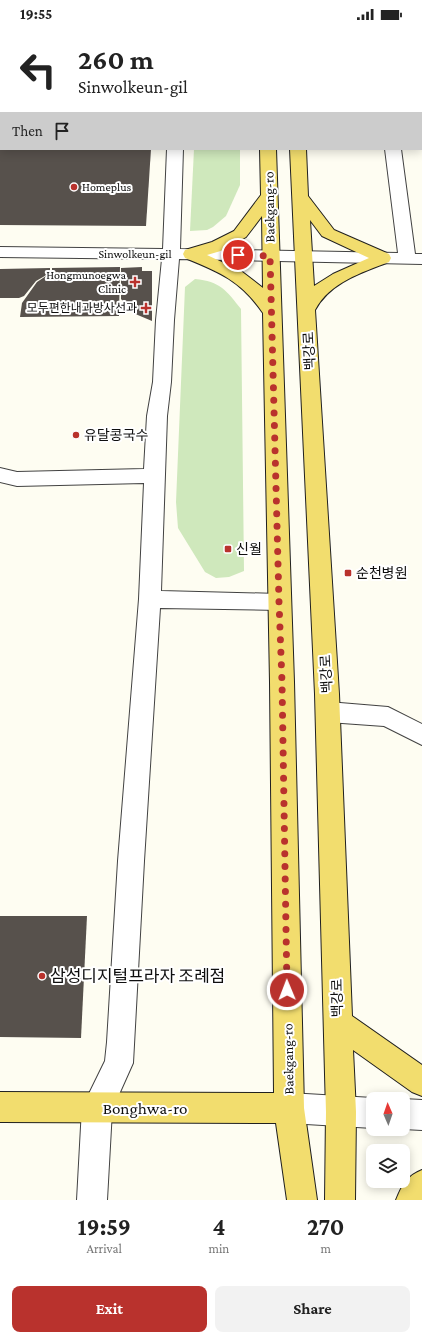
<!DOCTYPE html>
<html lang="en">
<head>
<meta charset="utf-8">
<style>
  :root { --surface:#fff; --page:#f2f2f2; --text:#222; --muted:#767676; --accent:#b9322d }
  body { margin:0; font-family:"Crimson Pro","Noto Sans KR",serif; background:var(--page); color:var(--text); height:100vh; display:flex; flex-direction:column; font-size:15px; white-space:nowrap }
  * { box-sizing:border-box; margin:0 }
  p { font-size:13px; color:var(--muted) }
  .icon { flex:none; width:22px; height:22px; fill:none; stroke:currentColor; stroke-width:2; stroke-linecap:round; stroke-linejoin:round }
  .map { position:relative; height:1172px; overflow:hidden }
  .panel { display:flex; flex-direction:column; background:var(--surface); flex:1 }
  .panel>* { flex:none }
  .banner { position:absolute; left:0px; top:0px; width:422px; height:122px; box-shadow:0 2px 10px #0003; background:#fff; color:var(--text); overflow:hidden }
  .needle { width:26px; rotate:358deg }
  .fabs { position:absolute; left:366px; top:1064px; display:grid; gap:8px }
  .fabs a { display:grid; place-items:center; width:44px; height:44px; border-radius:8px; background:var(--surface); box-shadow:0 2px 10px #0003; font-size:20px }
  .pin { position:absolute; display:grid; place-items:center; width:34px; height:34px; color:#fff; margin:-17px; border:2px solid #fff; border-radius:50%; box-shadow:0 1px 4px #0007 }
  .me { position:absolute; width:44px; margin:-22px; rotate:359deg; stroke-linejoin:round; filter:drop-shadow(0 0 3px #0008) }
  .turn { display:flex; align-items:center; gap:14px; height:84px; padding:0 12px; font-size:18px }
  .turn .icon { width:52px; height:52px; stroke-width:2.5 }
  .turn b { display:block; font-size:28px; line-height:34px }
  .then { display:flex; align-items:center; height:38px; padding:0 12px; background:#0003; gap:8px; font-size:15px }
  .eta { display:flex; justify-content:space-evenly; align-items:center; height:68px; text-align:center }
  .eta b { font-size:24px; font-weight:700; line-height:28px }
  .button { display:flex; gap:8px; margin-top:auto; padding:8px 12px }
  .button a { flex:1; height:46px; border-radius:8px; background:var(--accent); color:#fff; font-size:16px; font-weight:700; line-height:46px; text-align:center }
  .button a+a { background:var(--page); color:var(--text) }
  .status { display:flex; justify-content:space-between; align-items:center; height:28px; padding:0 20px; background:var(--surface); direction:ltr }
  .status svg { height:11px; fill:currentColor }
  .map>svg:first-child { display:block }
  .green { fill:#cfe8bc }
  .building { fill:#57514c }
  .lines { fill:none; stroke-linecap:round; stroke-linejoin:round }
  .minor-casing { stroke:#424242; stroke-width:2 }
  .major-casing { stroke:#202020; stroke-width:2 }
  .minor { fill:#fff; fill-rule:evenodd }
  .major { fill:#f2dd6e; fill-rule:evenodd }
  .route { stroke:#b9322d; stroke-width:7; stroke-dasharray:0 12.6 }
  .poi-dot { fill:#b9322d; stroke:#fff; stroke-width:1.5 }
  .labels { text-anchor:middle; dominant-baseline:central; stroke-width:4; stroke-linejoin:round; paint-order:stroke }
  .far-poi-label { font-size:12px; fill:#0f0f0f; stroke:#fff; text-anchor:end }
  .far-street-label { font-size:12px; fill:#0f0f0f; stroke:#fff }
  .street-label { font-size:14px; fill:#0f0f0f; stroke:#fff }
  .poi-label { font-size:14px; fill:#0f0f0f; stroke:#fff; text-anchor:start }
  .near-poi-label { font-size:17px; fill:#0f0f0f; stroke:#fff; text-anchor:start }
  .near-street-label { font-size:17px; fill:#0f0f0f; stroke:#fff }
</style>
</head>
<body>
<div class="status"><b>19:55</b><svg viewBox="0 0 49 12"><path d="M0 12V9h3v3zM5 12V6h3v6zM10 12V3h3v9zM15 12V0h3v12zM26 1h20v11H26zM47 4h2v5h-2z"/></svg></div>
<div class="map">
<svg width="422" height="1172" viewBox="0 0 422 1172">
  <rect width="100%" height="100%" fill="#fefdf2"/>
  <g class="green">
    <path d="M194,121H240V157L226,188L213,199L207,202L190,203Z"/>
    <path d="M195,251C220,253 227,263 241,281L244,543L229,549L216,550L205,544L178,500L176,474L185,259Z"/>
  </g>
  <g class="building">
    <path d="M0,121H151L146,198L0,197Z"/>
    <path d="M120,239L119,288L20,289L22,275L37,254L52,244V240Z"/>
    <path d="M142,239V243H152V293L133,285L121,271V240Z"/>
    <path d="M50,240V245L36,253L24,268L19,270H0V241Z"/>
    <path d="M0,888H87L81,1010L0,1009Z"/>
  </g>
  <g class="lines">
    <defs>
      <g id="minor">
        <rect x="174" y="0" width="14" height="1"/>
        <rect x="369" y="0" width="14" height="1"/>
        <rect x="0" y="20" width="1" height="8"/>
        <rect x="0" y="37" width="1" height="8"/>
        <path d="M167,121H183L180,221L398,225L385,121H401L415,226H422V236L179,231L174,292L171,354L167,388L161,563L279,566L287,568L290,574L287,580L279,582L160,580L144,833L133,1035L112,1082L107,1172H77L82,1080L105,1033L107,1014L118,833L139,571L144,455L17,458L0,454V440L17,444L144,441L147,388L153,354L156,292L162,231L0,229V219L163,221Z"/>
        <path d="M328,674L388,679L422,696V717L384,698L328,694L320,691L316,684L320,677Z"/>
        <path d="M289,1065L373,1070L375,1071H373V1100L289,1095L279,1090L274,1080L279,1070Z"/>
        <path d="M403,1071L422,1072V1102L403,1101Z"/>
      </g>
      <g id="major">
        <rect x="259" y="0" width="14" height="1"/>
        <rect x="284" y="0" width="14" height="1"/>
        <path d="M260,121H276L294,654L304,1080L317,1172H287L276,1095L0,1094V1064L274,1065L270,654L263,285C241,253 220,244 185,230L183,226L185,222L212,214L234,203L261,167ZM262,188L263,260L241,243L207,227L224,222L246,209Z"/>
        <path d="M290,121H306L308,168L334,202L389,226L391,230L389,234C361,245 330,254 315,282L339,666L352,988L422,1037V1068L412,1064L353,1022L356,1084L355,1172H325L326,1084L315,666ZM310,192L322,208L369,230L333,246L314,258Z"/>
        <path d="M422,1142V1172H396C402,1157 407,1148 422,1142Z"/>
      </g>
    </defs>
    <use href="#minor" class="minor-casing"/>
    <use href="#major" class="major-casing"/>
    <use href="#minor" class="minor"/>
    <use href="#major" class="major"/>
  </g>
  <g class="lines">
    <path class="route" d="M238,227L270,228L279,574L282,654L287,962"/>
  </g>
  <g class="poi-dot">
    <circle cx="74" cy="159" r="4"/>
    <path d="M133 248h4v4h4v4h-4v4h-4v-4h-4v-4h4z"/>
    <path d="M144 274h4v4h4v4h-4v4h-4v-4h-4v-4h4z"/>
    <circle cx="76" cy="407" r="4"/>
    <rect x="224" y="517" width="8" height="8" rx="2"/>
    <rect x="344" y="541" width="8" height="8" rx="2"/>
    <circle cx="42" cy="948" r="4"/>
  </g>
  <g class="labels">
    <g class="far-poi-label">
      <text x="82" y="159" text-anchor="start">Homeplus</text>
      <text x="126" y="247">Hongmunoegwa<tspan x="126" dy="14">Clinic</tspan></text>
      <text x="137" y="280">모두편한내과방사선과</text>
    </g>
    <g class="far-street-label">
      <text x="135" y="226">Sinwolkeun-gil</text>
    </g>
    <g class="street-label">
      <text transform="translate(269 179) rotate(-91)">Baekgang-ro</text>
      <text transform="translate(309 323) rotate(-93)">백강로</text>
      <text transform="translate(326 646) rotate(-93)">백강로</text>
      <text transform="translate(337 970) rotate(-91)">백강로</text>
      <text transform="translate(288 1031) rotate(-91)">Baekgang-ro</text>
    </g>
    <g class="poi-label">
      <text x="84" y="407">유달콩국수</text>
      <text x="236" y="521">신월</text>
      <text x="356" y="545">순천병원</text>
    </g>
    <g class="near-poi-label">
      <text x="50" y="948">삼성디지털프라자 조례점</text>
    </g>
    <g class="near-street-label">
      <text x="145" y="1080">Bonghwa-ro</text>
    </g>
  </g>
</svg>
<div class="fabs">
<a><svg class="needle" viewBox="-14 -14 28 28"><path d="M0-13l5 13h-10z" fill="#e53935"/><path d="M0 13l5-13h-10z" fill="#767676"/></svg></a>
<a><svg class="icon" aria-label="layers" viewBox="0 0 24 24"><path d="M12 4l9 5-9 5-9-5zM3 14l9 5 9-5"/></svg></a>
</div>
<div class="pin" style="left:238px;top:227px;background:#d93025"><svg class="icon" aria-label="arrive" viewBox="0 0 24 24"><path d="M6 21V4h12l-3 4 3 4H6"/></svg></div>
<svg class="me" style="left:287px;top:962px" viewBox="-20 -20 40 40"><circle r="17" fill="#b9322d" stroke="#fff" stroke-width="3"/><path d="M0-11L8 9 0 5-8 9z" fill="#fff"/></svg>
<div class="banner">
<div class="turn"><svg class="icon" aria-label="left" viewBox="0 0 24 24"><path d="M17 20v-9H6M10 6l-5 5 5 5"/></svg><div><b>260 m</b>Sinwolkeun-gil</div></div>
<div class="then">Then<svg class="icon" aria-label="arrive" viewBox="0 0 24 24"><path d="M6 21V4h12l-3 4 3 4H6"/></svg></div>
</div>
</div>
<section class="panel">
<div class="eta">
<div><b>19:59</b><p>Arrival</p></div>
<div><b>4</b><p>min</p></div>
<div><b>270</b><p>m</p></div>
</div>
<div class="button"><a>Exit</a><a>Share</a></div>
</section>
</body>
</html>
